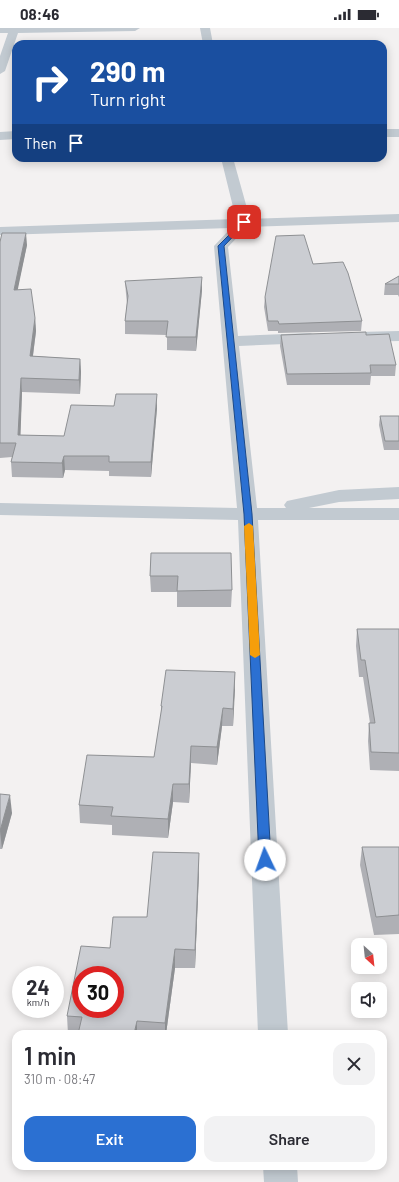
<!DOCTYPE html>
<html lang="en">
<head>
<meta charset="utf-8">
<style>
  :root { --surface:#fff; --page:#f2f2f3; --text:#2b2b33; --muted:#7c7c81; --accent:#2b70d2 }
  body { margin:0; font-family:Barlow,sans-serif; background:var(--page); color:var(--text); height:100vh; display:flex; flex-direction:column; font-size:15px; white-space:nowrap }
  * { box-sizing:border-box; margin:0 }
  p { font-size:13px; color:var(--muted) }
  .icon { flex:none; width:22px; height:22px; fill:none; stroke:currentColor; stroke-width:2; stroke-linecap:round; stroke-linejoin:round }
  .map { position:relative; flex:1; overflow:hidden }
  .drawer { position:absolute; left:12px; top:1002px; width:375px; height:140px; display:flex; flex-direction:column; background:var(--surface); border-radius:12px; box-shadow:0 2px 10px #0003 }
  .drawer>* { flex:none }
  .top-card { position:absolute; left:12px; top:12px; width:375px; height:122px; border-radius:12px; box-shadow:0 2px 10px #0003; background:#1a4fa0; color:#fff; overflow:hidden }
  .needle { width:26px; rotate:153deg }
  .controls { position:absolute; left:351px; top:910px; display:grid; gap:8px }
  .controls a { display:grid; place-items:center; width:36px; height:36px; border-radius:8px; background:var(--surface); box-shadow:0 2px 10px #0003; font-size:20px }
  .speed { position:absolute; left:12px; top:938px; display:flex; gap:8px; font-size:20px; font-weight:700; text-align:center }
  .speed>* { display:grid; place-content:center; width:52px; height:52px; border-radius:50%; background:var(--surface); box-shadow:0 2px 10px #0003; line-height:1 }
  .speed small { font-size:10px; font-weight:400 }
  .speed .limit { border:6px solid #d22; background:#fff; color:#111 }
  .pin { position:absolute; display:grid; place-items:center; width:34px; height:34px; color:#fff; margin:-17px; border-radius:8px; box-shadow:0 2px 6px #0006 }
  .me { position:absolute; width:44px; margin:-22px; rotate:357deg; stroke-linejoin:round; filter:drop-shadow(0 0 3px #0008) }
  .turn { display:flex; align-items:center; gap:14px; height:84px; padding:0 12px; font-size:18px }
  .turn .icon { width:52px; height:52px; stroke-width:2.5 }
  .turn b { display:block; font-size:28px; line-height:34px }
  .then { display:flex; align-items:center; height:38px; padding:0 12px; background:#0003; gap:8px; font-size:15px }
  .round { display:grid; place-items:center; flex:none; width:42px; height:42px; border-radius:12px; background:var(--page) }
  .overview { display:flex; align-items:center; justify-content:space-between; height:68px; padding:0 12px }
  h1 { font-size:24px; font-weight:600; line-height:30px }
  .primary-button { display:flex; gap:8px; margin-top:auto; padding:8px 12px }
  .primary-button a { flex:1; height:46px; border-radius:12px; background:var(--accent); color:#fff; font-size:16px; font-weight:600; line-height:46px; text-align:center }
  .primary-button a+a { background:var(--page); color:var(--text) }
  .status { display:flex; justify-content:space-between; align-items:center; height:28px; padding:0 20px; background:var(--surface); direction:ltr }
  .status svg { height:11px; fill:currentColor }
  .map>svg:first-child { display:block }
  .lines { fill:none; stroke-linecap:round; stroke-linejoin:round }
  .minor { fill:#c2cad1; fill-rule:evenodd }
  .wall { fill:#afb0b5 }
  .shaded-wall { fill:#8e9093 }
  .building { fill:#cbcdd2; stroke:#8e9093; fill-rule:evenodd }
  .route { fill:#2b70d2; stroke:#1c4988 }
  .slow { fill:#f59e0b }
</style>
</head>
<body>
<div class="status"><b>08:46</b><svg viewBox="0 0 49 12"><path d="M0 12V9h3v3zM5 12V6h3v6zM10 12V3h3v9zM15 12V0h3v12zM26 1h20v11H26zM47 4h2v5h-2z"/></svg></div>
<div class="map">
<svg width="399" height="1154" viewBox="0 0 399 1154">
  <rect width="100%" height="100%" fill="#f3f1f1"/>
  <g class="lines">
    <g class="minor">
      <path d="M0,0H140L135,3L18,5L5,43L0,46V28L8,5H0Z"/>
      <path d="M200,0H210L213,16H203Z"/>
      <rect x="383" y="101" width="16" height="8"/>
      <path d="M16,103V111L0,112V104Z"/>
      <path d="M221,130H233L250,191L399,186V194L247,199L228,219L238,308L310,305L316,307L318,310L316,313L310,315L239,318L257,480H286L284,477L287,473L339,462L399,459V471L339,474L309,480H399V492H258L288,1006H258L238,492L0,487V475L237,480L214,218L231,200L0,207V199L236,191Z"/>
      <path d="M399,303V313L358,314L352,312L350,309L352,306L358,304Z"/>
      <path d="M263,1138H297L298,1154H264Z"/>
    </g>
  </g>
  <g class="wall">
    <path d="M0,214L27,217L17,262L35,290L36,303L33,328L80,331L81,344L80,366L22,364L20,407L64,408L157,380L151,449L109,448V443L65,442L63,450L12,449L11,434L12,429L0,430Z"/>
    <path d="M313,236L362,293L361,303L278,305V303H268L264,279L265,269Z"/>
    <path d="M399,248V269L398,267H384L385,256Z"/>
    <path d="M125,253L202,262L196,323L167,322V307L125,306V293L127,275L126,266Z"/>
    <path d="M281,307H366L396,337L395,348H371L370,357H287L280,318Z"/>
    <path d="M380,388H399V422H384L379,397Z"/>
    <path d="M151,525L232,562L231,579H177V564H151L150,548Z"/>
    <path d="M357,601H399V743L370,742L368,713L369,695H370L363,649H359L356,618Z"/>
    <path d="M235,644L233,698H222L217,737L191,735L189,775L173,774L168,810L112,807V797L80,795L79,777L154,729L161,688V678Z"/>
    <path d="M0,766L12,785L2,821H0Z"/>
    <path d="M362,819H399V906L374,907L360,837Z"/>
    <path d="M199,844L195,940H175L166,1006H68L67,988L110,920L147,889Z"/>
  </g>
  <g class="shaded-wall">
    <path d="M26,205L27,217L15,275L14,262Z"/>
    <path d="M202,249V262L196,323V309Z"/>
    <path d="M35,290L36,303L31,342L30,328Z"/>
    <path d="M80,331L81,344L80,366L79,352Z"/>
    <path d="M21,350L22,364L20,422L18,407Z"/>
    <path d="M157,366V380L151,449V434Z"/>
    <path d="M64,428L65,442L63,450L62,435Z"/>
    <path d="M235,644V662L233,698V681Z"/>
    <path d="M223,680L222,698L217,737V719Z"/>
    <path d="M191,718V735L189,775V756Z"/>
    <path d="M173,756V774L168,810V791Z"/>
    <path d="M10,767L12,785L2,821L0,803Z"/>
    <path d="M199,825V844L195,940V922Z"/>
    <path d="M175,921V940L166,1006H165V995Z"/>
    <path d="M137,993V1006H134Z"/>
  </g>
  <g class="building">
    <path d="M2,205H26L14,262L31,261L35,290L30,328L80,331L79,352L21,350L18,407L64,408L71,377L114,378L116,366H157L151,434H109V428H64L62,435L11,434L16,415H0V214Z"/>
    <path d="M304,207L313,236L343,234L348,245L362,293L279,296L278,293H268L265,269L276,208Z"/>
    <path d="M399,248V256H385Z"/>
    <path d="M202,249L196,309H166L168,293H125L128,268L125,253Z"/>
    <path d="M366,304V307L389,306L396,337H370L371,345L287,346L281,307Z"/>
    <path d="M380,388H399V413H385Z"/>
    <path d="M151,525H231L232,562L177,563L178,548H150Z"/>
    <path d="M357,601H399V725L371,724L369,695H375L365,632H361Z"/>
    <path d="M166,642L235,644L233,681L223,680L217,719L191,718L189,756H173L168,791L111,788L113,779L79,777L87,727L154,729L162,678H161Z"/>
    <path d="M0,766L10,767L0,803Z"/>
    <path d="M362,819H399V887L376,889Z"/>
    <path d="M153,824L199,825L195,922L175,921L165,995L137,993L134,1006H78L82,989L67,988L81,918L110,920L113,889H147ZM81,947H115V981H81Z"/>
  </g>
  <path class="route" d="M244,192L247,194L246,195L224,218L252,486L271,832L269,835L265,837L261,835L259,832L244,486L218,218Z"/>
  <path class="slow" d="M249,495L253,498L260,627L255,630L250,627L244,498Z"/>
</svg>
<div class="controls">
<a><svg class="needle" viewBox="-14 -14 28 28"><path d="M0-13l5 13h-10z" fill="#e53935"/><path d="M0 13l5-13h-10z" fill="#7c7c81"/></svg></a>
<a><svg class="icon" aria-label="sound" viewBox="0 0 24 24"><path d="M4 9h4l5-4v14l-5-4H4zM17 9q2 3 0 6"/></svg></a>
</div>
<div class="speed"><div>24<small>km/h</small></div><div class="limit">30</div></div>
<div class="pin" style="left:244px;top:194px;background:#d93025"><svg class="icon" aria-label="arrive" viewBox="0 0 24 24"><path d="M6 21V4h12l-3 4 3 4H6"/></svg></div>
<svg class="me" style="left:265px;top:832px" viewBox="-20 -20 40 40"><circle r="19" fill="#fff"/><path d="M0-13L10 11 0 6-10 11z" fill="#2b70d2"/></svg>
<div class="top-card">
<div class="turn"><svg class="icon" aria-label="right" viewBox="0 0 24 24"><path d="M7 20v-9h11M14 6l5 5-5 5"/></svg><div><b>290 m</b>Turn right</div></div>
<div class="then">Then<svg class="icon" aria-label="arrive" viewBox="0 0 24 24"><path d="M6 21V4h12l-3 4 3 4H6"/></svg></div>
</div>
<section class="drawer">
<div class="overview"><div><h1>1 min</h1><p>310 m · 08:47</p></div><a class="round"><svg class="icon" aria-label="close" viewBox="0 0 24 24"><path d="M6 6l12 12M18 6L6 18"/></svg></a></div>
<div class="primary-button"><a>Exit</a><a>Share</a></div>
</section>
</div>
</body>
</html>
